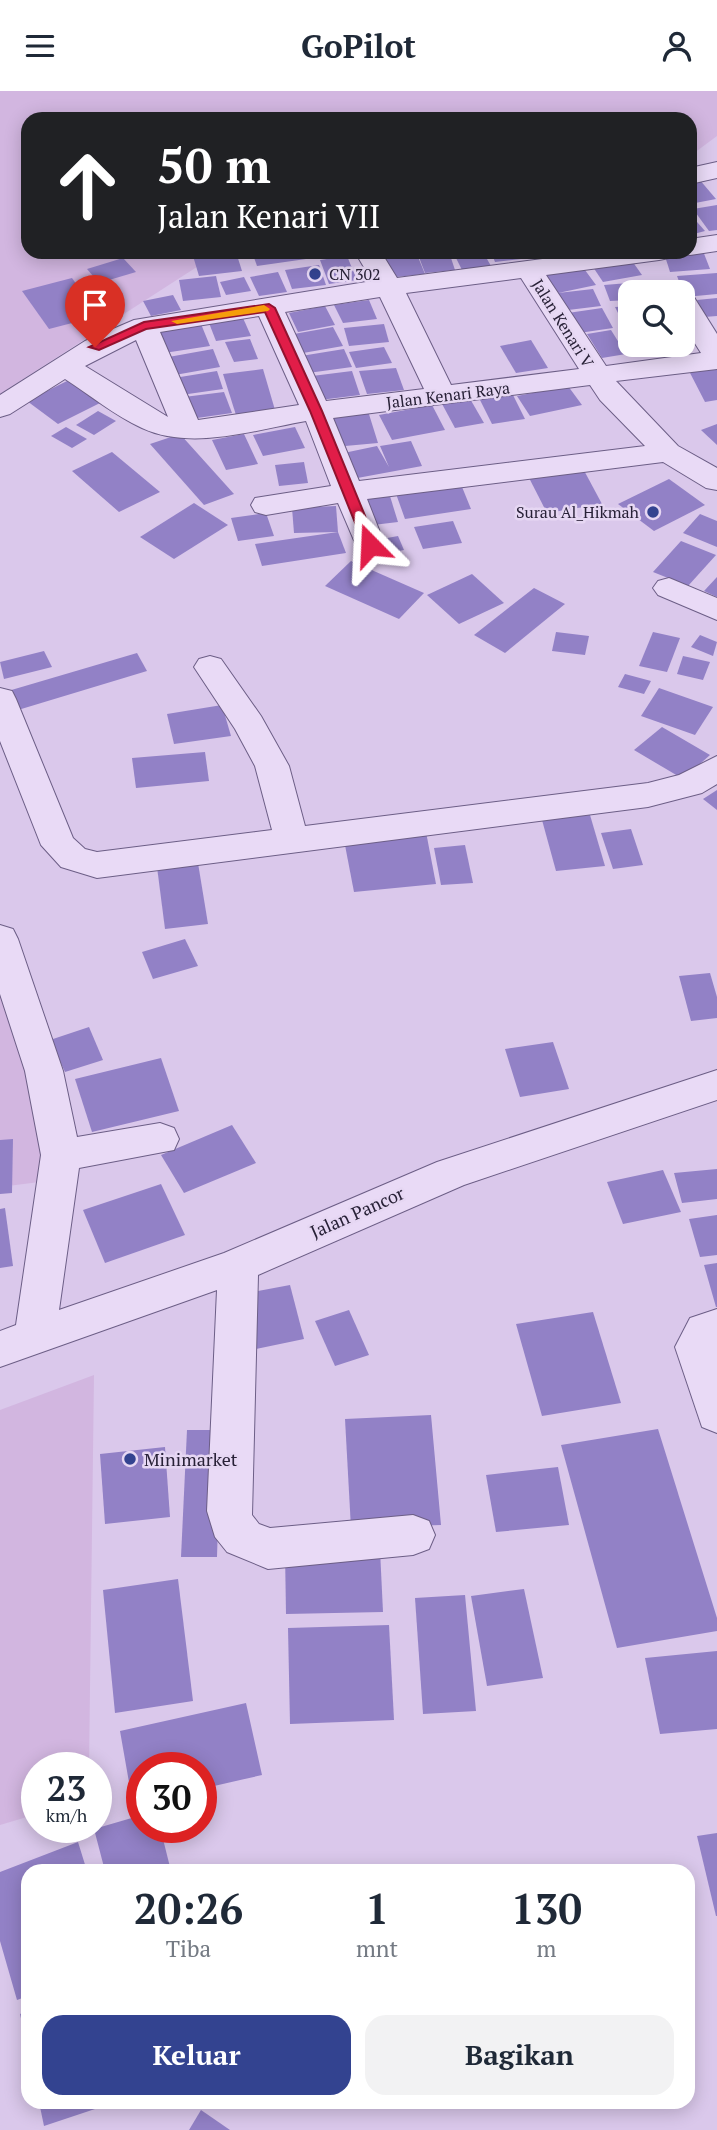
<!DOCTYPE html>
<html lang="id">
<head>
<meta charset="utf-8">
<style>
  :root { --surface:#fff; --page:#f2f2f3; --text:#1f2937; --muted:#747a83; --accent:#334390 }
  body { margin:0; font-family:"PT Serif",serif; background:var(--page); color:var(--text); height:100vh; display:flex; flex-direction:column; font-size:26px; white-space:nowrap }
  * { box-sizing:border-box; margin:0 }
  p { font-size:23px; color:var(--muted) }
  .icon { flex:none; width:38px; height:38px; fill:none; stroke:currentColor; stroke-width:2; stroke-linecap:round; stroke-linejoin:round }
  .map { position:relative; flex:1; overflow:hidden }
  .side { position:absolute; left:21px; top:1773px; width:674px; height:245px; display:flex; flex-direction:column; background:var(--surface); border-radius:21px; box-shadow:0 4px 18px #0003 }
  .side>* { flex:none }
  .banner { position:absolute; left:21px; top:21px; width:676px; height:147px; border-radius:21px; box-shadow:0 4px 18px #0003; background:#202124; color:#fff; overflow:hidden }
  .buttons { position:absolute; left:618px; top:189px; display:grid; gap:14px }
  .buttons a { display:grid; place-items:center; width:77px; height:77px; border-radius:14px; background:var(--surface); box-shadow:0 4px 18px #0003; font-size:35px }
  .speed { position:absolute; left:21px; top:1661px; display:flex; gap:14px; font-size:35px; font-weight:700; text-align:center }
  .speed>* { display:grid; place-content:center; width:91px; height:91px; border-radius:50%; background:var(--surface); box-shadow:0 4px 18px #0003; line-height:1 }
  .speed small { font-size:18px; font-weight:400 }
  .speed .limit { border:10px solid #d22; background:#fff; color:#111 }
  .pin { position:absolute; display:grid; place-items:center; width:60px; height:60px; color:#fff; margin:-72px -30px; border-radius:50% 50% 50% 0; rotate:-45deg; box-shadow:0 0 7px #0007 }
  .pin .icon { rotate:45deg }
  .me { position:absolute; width:77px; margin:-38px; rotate:339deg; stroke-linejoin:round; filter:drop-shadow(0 0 5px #0008) }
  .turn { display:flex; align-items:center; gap:24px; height:147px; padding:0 21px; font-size:32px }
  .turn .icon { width:91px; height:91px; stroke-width:2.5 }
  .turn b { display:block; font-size:49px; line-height:60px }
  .eta { display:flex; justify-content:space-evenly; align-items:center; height:119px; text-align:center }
  .eta b { font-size:42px; font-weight:800; line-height:49px }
  .action { display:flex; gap:14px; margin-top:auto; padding:14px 21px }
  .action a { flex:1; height:80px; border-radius:21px; background:var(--accent); color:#fff; font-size:28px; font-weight:800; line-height:80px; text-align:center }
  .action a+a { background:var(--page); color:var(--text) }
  header { display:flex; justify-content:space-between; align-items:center; height:91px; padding:0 21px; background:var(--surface); font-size:32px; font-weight:800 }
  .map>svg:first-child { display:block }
  .farmland { fill:#d2b6e0 }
  .building { fill:#9281c6 }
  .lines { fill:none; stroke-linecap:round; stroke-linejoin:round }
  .minor-casing { stroke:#6c5e86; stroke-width:2 }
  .minor { fill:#e9daf6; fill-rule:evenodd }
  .route { fill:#e11d48; stroke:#92132f; stroke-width:2 }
  .slow { fill:#f59e0b }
  .poi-dot { fill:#334390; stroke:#e6d7f3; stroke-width:2.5 }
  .labels { text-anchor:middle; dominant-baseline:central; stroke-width:5; stroke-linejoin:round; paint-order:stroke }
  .far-poi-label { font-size:16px; fill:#282137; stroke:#e6d7f3; text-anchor:start }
  .far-street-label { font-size:16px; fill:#282137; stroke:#e6d7f3 }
  .street-label { font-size:18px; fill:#282137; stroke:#e6d7f3 }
  .poi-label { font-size:18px; fill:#282137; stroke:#e6d7f3; text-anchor:start }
</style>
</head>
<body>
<header><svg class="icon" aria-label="menu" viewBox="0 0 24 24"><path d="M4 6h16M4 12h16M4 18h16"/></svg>GoPilot<svg class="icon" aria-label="person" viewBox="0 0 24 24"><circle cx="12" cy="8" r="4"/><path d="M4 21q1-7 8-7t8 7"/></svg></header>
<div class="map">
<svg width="717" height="2039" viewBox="0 0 717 2039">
  <rect width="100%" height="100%" fill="#dac8eb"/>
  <g class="farmland">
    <path d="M0,0H717V45L690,65V28H28V161H220L0,303Z"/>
    <path d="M0,901L63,1088L0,1096Z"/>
    <path d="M94,1284L89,1676H37V1723L0,1734V1319Z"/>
  </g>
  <g class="building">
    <path d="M699,88L716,108L690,113V90Z"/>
    <path d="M717,114V139L709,140L693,118Z"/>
    <path d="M690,123L705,140L690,144Z"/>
    <path d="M703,160L710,178L670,181L664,162Z"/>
    <path d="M236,161L242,180L199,185L193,165Z"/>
    <path d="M252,161H311L313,167L257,175Z"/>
    <path d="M375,161H416L425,183L386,187Z"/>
    <path d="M417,161H449L455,179L425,182Z"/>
    <path d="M453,161H483L491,175L462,179Z"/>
    <path d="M491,161H517L521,168L495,171Z"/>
    <path d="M522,161H560L562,163L526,168Z"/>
    <path d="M347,165L357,189L329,193L320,169Z"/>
    <path d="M123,167L136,181L99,192L87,178Z"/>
    <path d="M630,167L642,184L603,191L591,173Z"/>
    <path d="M319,174L326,194L292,198L285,179Z"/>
    <path d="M582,175L596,194L558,202L593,198L601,215L560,220L539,184Z"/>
    <path d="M278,181L287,201L259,205L250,186Z"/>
    <path d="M717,182V203L685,206L677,185Z"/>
    <path d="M216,185L221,206L183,210L179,189Z"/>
    <path d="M244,186L251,200L226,204L220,191Z"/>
    <path d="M72,187L99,225L49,238L22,200Z"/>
    <path d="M641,191L645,201H630V209L610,210L604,194Z"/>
    <path d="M173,204L181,219L151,225L143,210Z"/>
    <path d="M717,207V225L704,226L697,209Z"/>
    <path d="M369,209L377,228L343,232L334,214Z"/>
    <path d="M325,215L335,234L298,241L289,222Z"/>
    <path d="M630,215V232H623L615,216Z"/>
    <path d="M602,217L613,237L572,243L561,223Z"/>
    <path d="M243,227L251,245L216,250L209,232Z"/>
    <path d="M201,233L210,255L164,262L156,241Z"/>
    <path d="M384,233L389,251L349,255L344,237Z"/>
    <path d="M333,236L343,255L303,262L294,243Z"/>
    <path d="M611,239L626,263L602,267L587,243Z"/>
    <path d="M250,248L258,268L234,271L225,251Z"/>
    <path d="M531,249L548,277L516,282L500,255Z"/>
    <path d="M635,254H680V255L639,261Z"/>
    <path d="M384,256L392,272L356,277L349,261Z"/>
    <path d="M213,258L220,276L169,285L163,267Z"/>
    <path d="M344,258L352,276L308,282L301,265Z"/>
    <path d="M717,275V309L705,311L688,278Z"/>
    <path d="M396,277L404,299L367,303L359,280Z"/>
    <path d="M263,278L275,319L236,324L223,283Z"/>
    <path d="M217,280L223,298L174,305L168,288Z"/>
    <path d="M352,280L360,304L320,309L312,285Z"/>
    <path d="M73,287L104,310L58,333L27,310Z"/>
    <path d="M568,295L582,314L530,325L517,305Z"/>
    <path d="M511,300L525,328L492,333L478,305Z"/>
    <path d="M224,301L232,322L183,329L176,307Z"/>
    <path d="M469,306L484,332L455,337L441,311Z"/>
    <path d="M432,314L445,339L392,349L379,324Z"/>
    <path d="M98,320L116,330L94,344L76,334Z"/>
    <path d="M368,320L378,352L334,356L326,325Z"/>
    <path d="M717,333V354L701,339Z"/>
    <path d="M66,336L87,348L72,357L51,345Z"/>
    <path d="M295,336L305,357L263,365L253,344Z"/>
    <path d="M180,343L234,403L204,414L150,353Z"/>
    <path d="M244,343L258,373L226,379L212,349Z"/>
    <path d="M411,350L422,375L352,388L339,363L377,355L389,376L380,355Z"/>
    <path d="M112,361L160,401L119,421L72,380Z"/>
    <path d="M304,371L308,392L279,395L275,374Z"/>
    <path d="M580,372L602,413L547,422L526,381Z"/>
    <path d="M669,388L705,414L654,440L618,413Z"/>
    <path d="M460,391L471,418L405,428L395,400Z"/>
    <path d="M389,402L398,431L365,435L357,406Z"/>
    <path d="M194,412L228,434L174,468L140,446Z"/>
    <path d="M336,415L338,441L294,442L292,417Z"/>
    <path d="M266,422L274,445L238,450L231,427Z"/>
    <path d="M700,423L717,430V456L683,442Z"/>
    <path d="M453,430L462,452L423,458L414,436Z"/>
    <path d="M338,441L346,462L262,475L255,453Z"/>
    <path d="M398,445L404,459L377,464L371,450Z"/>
    <path d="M681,450L716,464L688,495L653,481Z"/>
    <path d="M351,470L424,502L399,528L325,495Z"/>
    <path d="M472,483L504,512L459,533L427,504Z"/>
    <path d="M717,486V506L704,500Z"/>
    <path d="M534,497L565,513L505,562L474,544Z"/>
    <path d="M556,541L589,545L585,564L552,560Z"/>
    <path d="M653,541L680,547L667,581L639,575Z"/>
    <path d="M700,544L717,551L713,565L691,556Z"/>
    <path d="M44,560L52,576L4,588L0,571Z"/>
    <path d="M137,562L147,580L18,619L8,600Z"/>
    <path d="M683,565L710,571L703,589L677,583Z"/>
    <path d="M625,583L651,590L644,603L618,596Z"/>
    <path d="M659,597L713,616L695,644L641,625Z"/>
    <path d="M222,614L231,645L174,653L167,623Z"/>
    <path d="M662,636L710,664L683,688L634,659Z"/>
    <path d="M205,661L209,690L136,697L132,667Z"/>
    <path d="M717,699V719L703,708Z"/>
    <path d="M590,724L605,775L556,780L542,729Z"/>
    <path d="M631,738L643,774L613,778L601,742Z"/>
    <path d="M426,741L436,793L354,801L344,749Z"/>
    <path d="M465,754L473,792L441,794L434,757Z"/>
    <path d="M198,772L208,833L165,838L157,776Z"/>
    <path d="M185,848L198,875L153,888L142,861Z"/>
    <path d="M710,882L717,906V927L691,930L679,885Z"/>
    <path d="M89,936L103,969L65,981L50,949Z"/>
    <path d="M553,951L569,998L520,1006L505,958Z"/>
    <path d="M161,967L179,1020L92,1041L75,988Z"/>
    <path d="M232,1034L256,1072L184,1102L161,1064Z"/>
    <path d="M13,1048L12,1102L0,1103V1049Z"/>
    <path d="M717,1078V1108L682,1112L674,1082Z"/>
    <path d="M663,1079L681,1121L623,1133L607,1091Z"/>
    <path d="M161,1093L185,1144L105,1172L83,1119Z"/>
    <path d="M5,1117L13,1175L0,1177V1118Z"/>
    <path d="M717,1124V1164L700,1166L689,1128Z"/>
    <path d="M717,1172V1216H716L704,1174Z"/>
    <path d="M290,1194L304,1248L256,1258L242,1203Z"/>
    <path d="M349,1219L369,1264L335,1275L315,1230Z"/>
    <path d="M593,1221L621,1312L542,1325L516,1233Z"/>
    <path d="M431,1324L441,1434L351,1437L345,1328Z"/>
    <path d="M658,1338L717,1527V1540L617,1557L561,1354Z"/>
    <path d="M187,1339H221L217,1466H181Z"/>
    <path d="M165,1356L170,1426L105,1433L100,1363Z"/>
    <path d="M558,1376L569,1434L496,1441L486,1384Z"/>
    <path d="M380,1459L383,1521L286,1523L285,1461Z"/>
    <path d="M178,1488L193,1610L115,1622L103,1499Z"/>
    <path d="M524,1498L543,1587L487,1595L471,1505Z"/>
    <path d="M465,1504L476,1620L423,1623L415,1507Z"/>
    <path d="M389,1534L394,1629L290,1633L288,1537Z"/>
    <path d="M717,1560V1638L660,1643L645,1567Z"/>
    <path d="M246,1612L262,1684L201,1698V1676H142V1712L133,1714L120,1640Z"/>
    <path d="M142,1724V1736H160L171,1780H105L94,1738Z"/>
    <path d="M717,1742V1825H716L697,1745Z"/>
    <path d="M78,1751L87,1780H28V1905L17,1909L0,1850V1781Z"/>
    <path d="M28,1920V1953H27L20,1923Z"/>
    <path d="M39,2011H116L44,2035Z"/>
    <path d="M201,2019L230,2039H189Z"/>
  </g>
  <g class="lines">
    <defs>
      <g id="minor">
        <path d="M717,71V87L690,93V77Z"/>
        <path d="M717,144V160L690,164L680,161H690V148Z"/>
        <path d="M355,161H381L397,187L596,161H672L669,167L659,169L546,184L606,275L701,262L682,232V201H680L692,203L717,243V278L616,290L678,355L717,377V399L706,397L663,371L367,408L385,454L381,461L370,464L359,461L338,412L266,424L255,421L251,414L255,407L331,395L306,330C255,339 191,360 142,337C115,325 90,304 65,288L10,323L0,326V304L85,250L134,229L372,190ZM521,187L579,278L451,294L406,202ZM380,206L424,298L326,310L285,221ZM259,225L299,314L198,329L160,241ZM136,249L168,326L85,275ZM590,294L600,309L645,355L359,390L333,327Z"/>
        <path d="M669,487L717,507V529L658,504L653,497L658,490Z"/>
        <path d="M210,565L221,568L261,625L289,675L305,735L648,692L679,684L717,665V693L702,702L648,716L97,787L61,776L41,754L0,650V597L12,600L16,608L73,747L85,758L97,761L272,739L255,675L235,638L194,576L199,568Z"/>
        <path d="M0,834L13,838L18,848L63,980L77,1046L160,1032L174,1037L179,1048L174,1059L79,1077L59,1219L224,1162L437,1071L717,979V1009L464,1094L258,1184L252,1424L259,1433L270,1437L413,1424L429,1430L435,1444L429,1458L413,1464L268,1478L227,1461L215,1446L207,1420L217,1199L0,1276V1240L16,1234L41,1064L25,980L0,903Z"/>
        <path d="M717,1218V1342L702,1336L675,1256L690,1227Z"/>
      </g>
    </defs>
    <use href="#minor" class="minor-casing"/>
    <use href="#minor" class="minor"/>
  </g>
  <path class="route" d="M269,213L275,217L322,320L377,454L375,457L364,454L310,320L265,221L146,238L99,259L89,256L144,231Z"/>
  <path class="slow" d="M264,214L270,218L268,220L177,233L171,230Z"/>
  <g class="poi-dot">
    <circle cx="315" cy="183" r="7"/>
    <circle cx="653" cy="421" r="7"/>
    <circle cx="130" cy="1368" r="7"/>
  </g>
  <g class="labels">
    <g class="far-poi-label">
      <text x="329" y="183">CN 302</text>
      <text x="639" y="421" text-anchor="end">Surau Al_Hikmah</text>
    </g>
    <g class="far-street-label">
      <text transform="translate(563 232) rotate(58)">Jalan Kenari V</text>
      <text transform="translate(448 304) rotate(-7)">Jalan Kenari Raya</text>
    </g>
    <g class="street-label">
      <text transform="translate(357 1121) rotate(-24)">Jalan Pancor</text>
    </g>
    <g class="poi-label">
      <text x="144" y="1368">Minimarket</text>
    </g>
  </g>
</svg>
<div class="buttons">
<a><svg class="icon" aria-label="search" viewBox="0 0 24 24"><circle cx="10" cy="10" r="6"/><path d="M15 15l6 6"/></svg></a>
</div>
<div class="speed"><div>23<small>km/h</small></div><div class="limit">30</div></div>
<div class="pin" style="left:95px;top:256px;background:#d93025"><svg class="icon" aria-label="arrive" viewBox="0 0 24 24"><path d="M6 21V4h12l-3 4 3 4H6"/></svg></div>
<svg class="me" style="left:370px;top:454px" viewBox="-20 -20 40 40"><path d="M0-17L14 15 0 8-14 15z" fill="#e11d48" stroke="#fff" stroke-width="4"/></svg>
<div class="banner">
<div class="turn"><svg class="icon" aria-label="ahead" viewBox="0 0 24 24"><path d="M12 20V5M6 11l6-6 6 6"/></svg><div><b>50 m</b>Jalan Kenari VII</div></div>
</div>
<section class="side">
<div class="eta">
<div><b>20:26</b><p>Tiba</p></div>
<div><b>1</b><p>mnt</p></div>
<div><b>130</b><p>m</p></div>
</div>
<div class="action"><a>Keluar</a><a>Bagikan</a></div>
</section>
</div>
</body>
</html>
